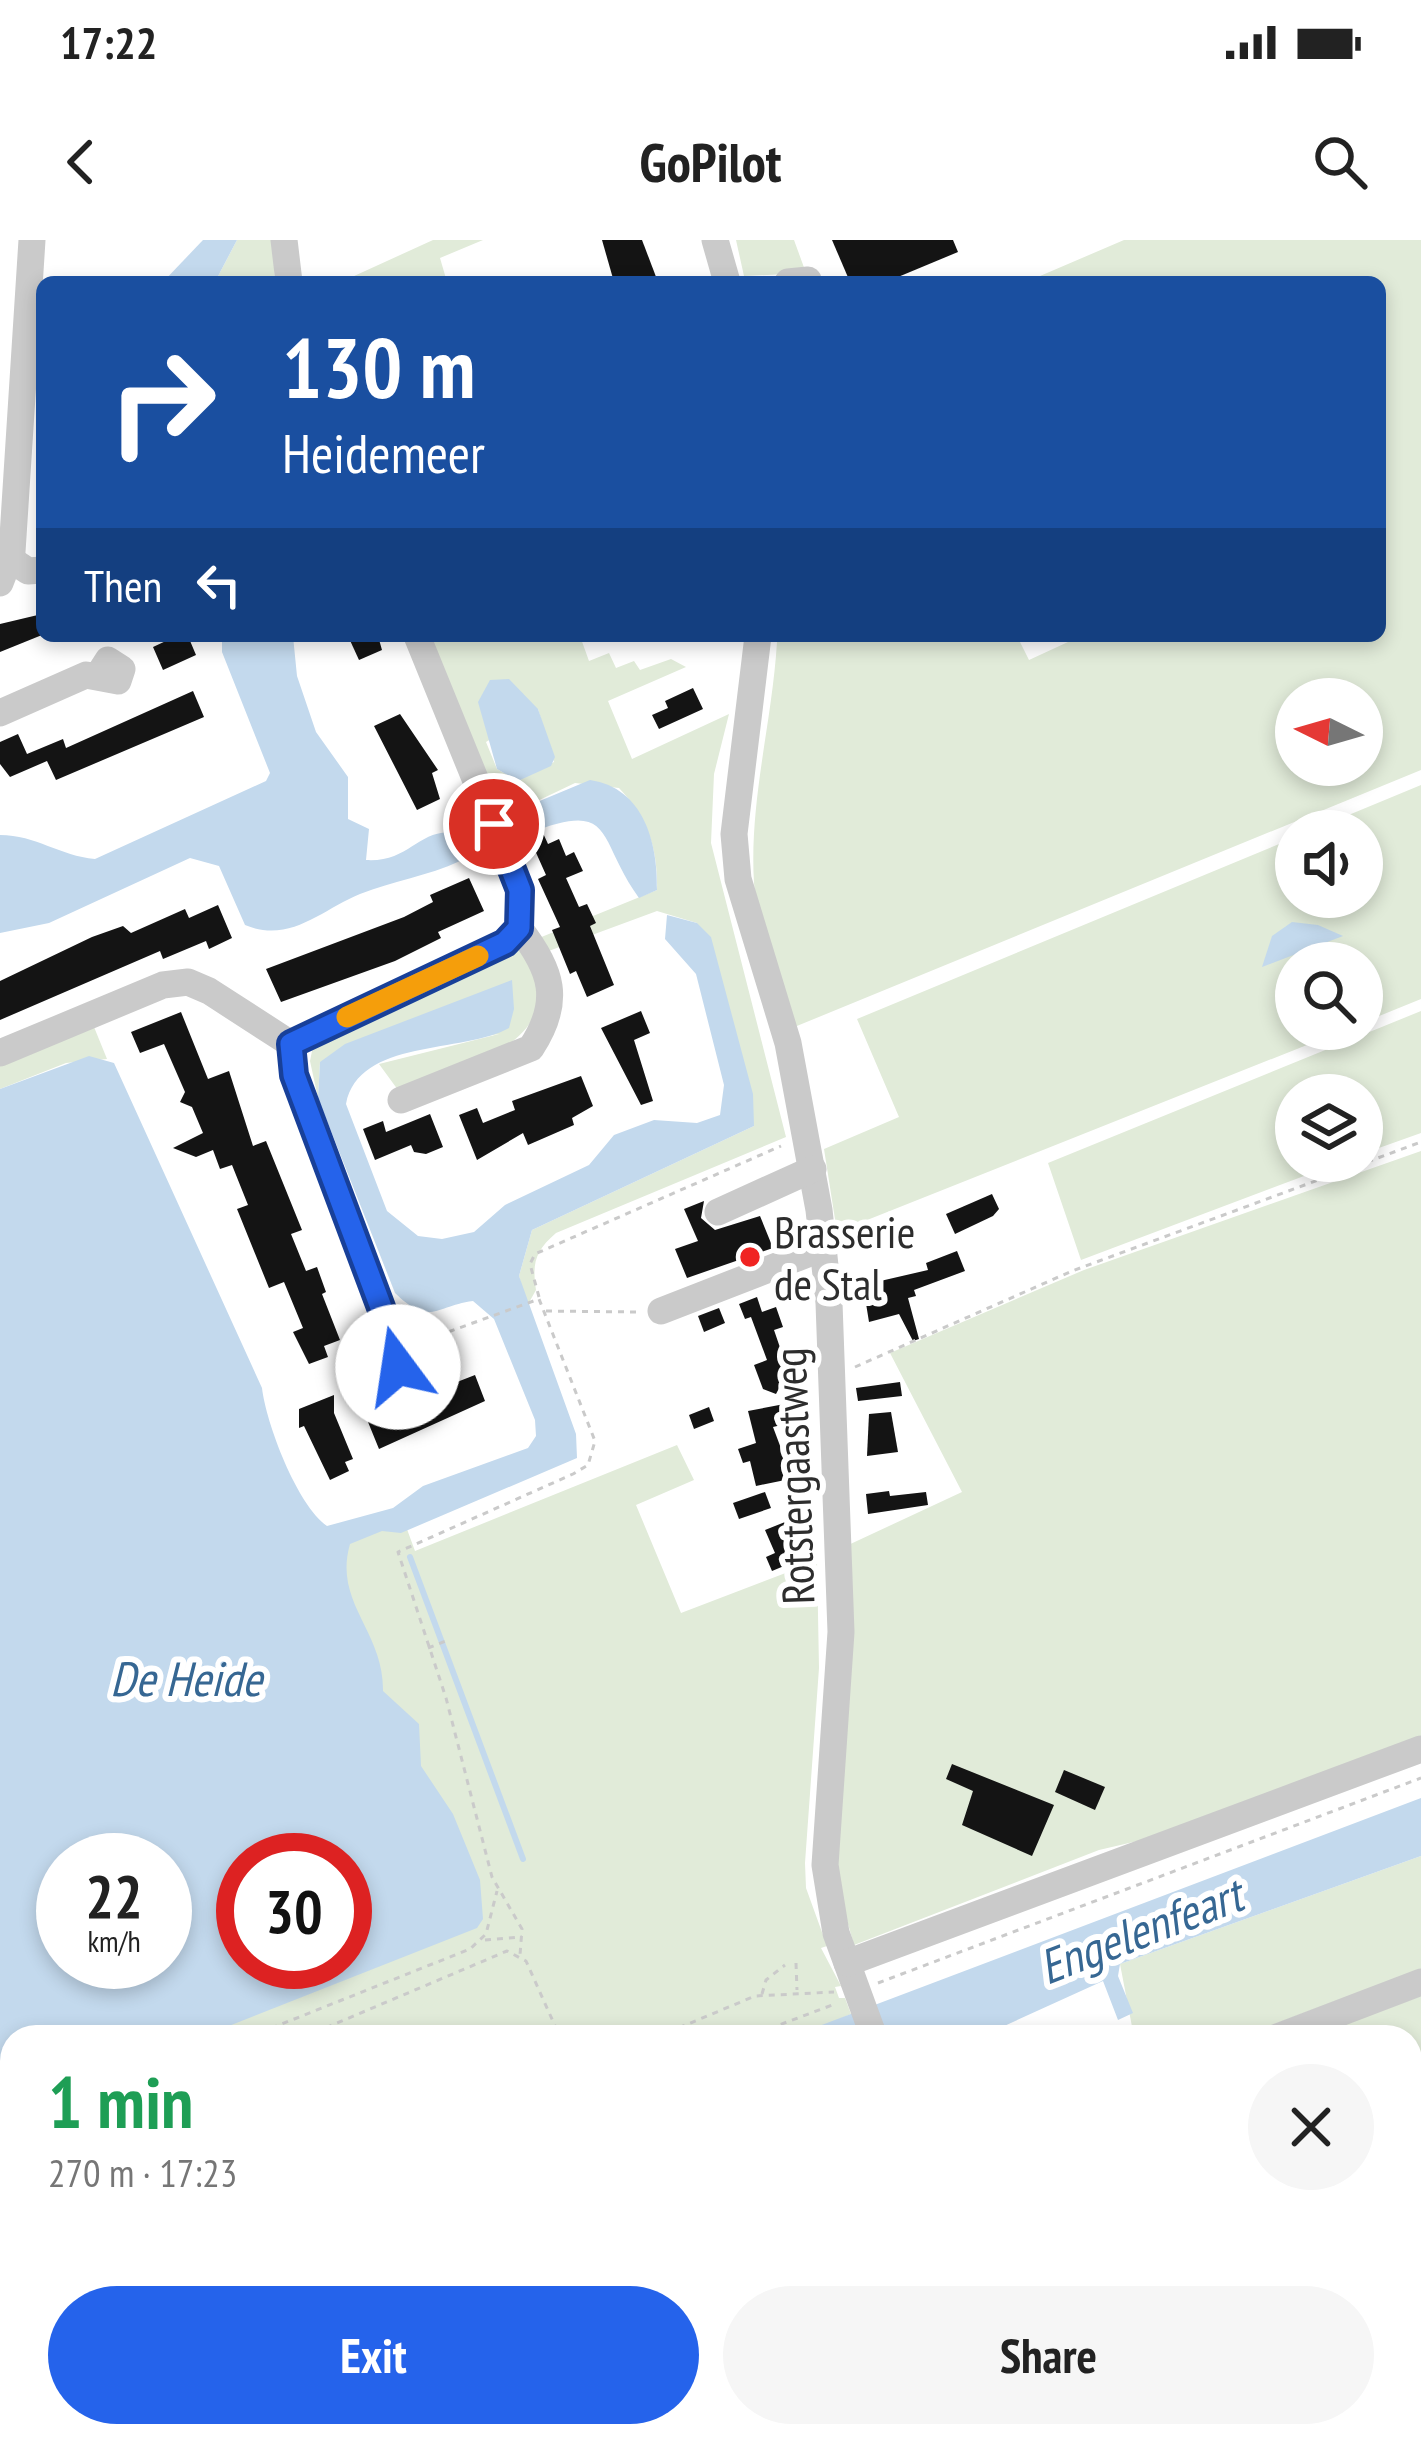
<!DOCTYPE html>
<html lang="en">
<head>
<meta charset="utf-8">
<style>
  :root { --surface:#fff; --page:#f6f6f6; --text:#222; --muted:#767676; --accent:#2563eb }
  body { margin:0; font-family:"PT Sans Narrow",sans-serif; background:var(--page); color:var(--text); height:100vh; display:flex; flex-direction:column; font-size:45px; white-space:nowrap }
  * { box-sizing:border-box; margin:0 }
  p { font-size:39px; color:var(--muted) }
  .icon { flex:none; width:66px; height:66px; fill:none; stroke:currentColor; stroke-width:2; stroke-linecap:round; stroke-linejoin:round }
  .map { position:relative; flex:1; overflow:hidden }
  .side { position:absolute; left:0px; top:1785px; width:1422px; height:423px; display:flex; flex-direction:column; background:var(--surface); border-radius:36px 36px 0 0; box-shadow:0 6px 18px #0003 }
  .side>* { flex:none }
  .guide { position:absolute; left:36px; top:36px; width:1350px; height:366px; border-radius:18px; box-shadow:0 6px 18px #0003; background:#1a4fa0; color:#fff; overflow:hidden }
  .needle { width:78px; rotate:275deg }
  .buttons { position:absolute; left:1275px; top:438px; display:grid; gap:24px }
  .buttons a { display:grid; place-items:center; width:108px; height:108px; border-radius:50%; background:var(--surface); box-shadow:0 6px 18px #0003; font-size:60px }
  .speed { position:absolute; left:36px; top:1593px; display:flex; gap:24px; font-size:60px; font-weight:700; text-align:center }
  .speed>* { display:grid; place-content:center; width:156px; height:156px; border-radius:50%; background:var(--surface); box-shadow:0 6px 18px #0003; line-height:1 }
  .speed small { font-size:30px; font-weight:400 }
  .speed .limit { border:18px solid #d22; background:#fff; color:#111 }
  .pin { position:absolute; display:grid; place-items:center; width:102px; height:102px; color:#fff; margin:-51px; border:6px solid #fff; border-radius:50%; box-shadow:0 3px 12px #0007 }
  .me { position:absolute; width:132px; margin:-66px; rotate:346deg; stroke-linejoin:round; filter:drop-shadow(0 0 9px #0008) }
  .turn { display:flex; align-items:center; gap:42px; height:252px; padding:0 48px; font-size:54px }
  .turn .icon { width:156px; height:156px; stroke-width:2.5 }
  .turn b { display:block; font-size:84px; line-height:102px }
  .then { display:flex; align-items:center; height:114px; padding:0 48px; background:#0003; gap:24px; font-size:45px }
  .round { display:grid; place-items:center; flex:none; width:126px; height:126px; border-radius:63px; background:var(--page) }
  .head { display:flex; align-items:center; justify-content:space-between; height:204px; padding:0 48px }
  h1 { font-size:72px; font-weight:700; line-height:90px; color:#1e9e55 }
  .action { display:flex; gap:24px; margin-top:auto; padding:24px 48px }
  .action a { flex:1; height:138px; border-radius:72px; background:var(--accent); color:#fff; font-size:48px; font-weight:700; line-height:138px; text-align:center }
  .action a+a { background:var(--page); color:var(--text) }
  .status { display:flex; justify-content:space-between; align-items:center; height:84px; padding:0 60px; background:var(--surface); direction:ltr }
  .status svg { height:33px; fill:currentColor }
  header { display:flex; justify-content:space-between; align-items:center; height:156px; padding:0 48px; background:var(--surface); font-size:54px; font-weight:700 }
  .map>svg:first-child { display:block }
  .green { fill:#e1ebd9; fill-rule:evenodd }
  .water { fill:#c3d9ed; fill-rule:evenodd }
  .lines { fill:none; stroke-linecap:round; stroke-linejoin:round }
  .stream { stroke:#c3d9ed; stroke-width:6 }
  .building { fill:#141414 }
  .path { stroke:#cacaca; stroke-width:3; stroke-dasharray:6 6; stroke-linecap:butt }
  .minor { stroke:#cacaca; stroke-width:27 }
  .route-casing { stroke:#184099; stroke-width:30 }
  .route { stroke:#2563eb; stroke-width:21 }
  .slow { stroke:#f59e0b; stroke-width:21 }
  .poi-dot { fill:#f02422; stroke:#fff; stroke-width:4.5 }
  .labels { text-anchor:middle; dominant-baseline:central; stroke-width:12; stroke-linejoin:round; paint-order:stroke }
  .poi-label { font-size:45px; fill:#2d2d2d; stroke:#fff; text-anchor:start }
  .street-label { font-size:45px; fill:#2d2d2d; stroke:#fff }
  .water-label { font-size:48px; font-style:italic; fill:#366793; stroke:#fff }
</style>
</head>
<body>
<div class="status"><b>17:22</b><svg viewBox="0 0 49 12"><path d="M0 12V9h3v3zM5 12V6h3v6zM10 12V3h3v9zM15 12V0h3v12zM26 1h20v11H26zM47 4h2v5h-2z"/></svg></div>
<header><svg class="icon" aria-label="back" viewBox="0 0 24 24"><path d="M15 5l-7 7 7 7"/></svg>GoPilot<svg class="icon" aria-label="search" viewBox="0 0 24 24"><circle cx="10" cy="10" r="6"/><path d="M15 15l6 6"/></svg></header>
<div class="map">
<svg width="1421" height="2206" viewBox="0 0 1421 2206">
  <rect width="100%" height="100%" fill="#fff"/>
  <g class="green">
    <path d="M237,0H273L275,42H215Z"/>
    <path d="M433,0H483L440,18L447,42H341Z"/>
    <path d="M736,0H794L806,33L744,36Z"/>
    <path d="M1124,0H1421V530L792,788C779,742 757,691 754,643C749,561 772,484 777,402L789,396H1017L1029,420L1081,396H1380V42H1026ZM1296,459H1362V525H1296Z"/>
    <path d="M428,396H580L589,421L609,413L616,428L634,421L640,430L671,419L686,427L608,461L632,519L729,474L714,534L711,603L786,897L556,993C535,1011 532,1023 536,1050L527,1066L519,1036L532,990L754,886L697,683L657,671L546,712L539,698L657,650C658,608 648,579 619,548L575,543L504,577ZM538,469L554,522L518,541L497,529L486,502Z"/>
    <path d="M1421,545V759L1362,783V723H1296V789H1347L837,992L824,909L899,877L857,779L1296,597V657H1362V591H1310Z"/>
    <path d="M523,705C528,719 536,736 538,751C543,813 442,833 398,850L379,824L499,794L320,822L318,858L310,821L314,801Z"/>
    <path d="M1421,771V893L1362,914V855H1296V921H1344L1081,1020L1048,923Z"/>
    <path d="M92,782L107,819L66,823L0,849V821Z"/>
    <path d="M1421,911V1499L1159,1596L1099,1610L854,1705L836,1642L844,1307L962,1252L890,1113L1084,1030Z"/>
    <path d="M677,1205L694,1240L636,1265L681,1373L817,1321L819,1428L805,1623L806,1648L827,1706L821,1708L841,1746L835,1747L839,1758H845L851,1774L799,1797H12V2094L0,2098V1302L317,1305L404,1281L415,1311ZM63,1620H165V1722H63ZM243,1620H345V1722H243Z"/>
    <path d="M1421,1616V1729L1240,1797H1134L1120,1724Z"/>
    <path d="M1421,1756V2206H722L721,2196H1410V1797H1311Z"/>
    <path d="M33,2196H119L93,2206H37Z"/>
    <path d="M193,2196H704L705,2206H177Z"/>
  </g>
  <g class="water">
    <path d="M203,0H237L215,42H163Z"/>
    <path d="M222,396H293L297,436L316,492L348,537V579L369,589L366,620C414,623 421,580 466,596L468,609L460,621C428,636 393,641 360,654C321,670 290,704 245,685L219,626L190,618L49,683L0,693V595C36,595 60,616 95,619L266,541L270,533L222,412Z"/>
    <path d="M509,439L538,469L555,517L551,526L518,541L497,529L478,462L490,440Z"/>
    <path d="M590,540C644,548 658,603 657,650L639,658C595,597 617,559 527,594L518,570Z"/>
    <path d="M667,675L697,683L711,697L753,854L754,886L532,990L519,1036L576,1194L577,1218L401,1293L382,1291L350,1304C333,1363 384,1391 383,1451L419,1484L421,1526L453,1574L480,1640L483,1679L477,1688L201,1797H12V1850L0,1854V849L89,816L114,823L262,1148C266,1183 297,1265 327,1286L393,1268L423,1246L528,1208L536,1196L535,1180L494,1079L473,1061C435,1066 430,1087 395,1053L318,858L320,822L345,804L512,740L514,769L509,788C463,814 359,798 346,864L387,971L418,996L442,999L474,992L505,965L589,925L614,895L654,880L697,883L720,875L724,845L696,734L665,699ZM165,1620V1722H63V1620ZM243,1620H345V1722H243Z"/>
    <path d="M1292,682L1318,685L1343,696L1262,727L1272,696Z"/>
    <path d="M1421,1558V1616L1120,1724L1118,1736L1133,1773L1118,1780L1103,1741L980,1797H790Z"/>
    <path d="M12,2092V2145L0,2150V2096Z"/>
  </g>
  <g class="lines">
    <path class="stream" d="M410,1317L523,1619"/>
  </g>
  <g class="building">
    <path d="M602,0H642L658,42H614Z"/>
    <path d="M832,0H953L958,12L886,42H850Z"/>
    <path d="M42,374V395L0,412V384Z"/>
    <path d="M166,396H188L196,415L163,430L153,407L168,400Z"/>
    <path d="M348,396H378L382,410L359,420Z"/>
    <path d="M693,448L703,469L659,489L652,475L668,468L665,461Z"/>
    <path d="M193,451L204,477L56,540L47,521L10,537L0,524V502L18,494L27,514L63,499L66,508Z"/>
    <path d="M400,474L438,530L432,533L440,559L417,570L374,486Z"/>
    <path d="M542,591L548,604L559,599L566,616L574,612L583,631L566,638L579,667L587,664L596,683L590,686L614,745L587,757L576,731L570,734L552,690L560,687L538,639L546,635L529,597Z"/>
    <path d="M469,638L484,671L438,692L441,698L395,721L281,762L266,729L404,677L433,662L430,655Z"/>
    <path d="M218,665L232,698L209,709L206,701L163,719L160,711L0,780V741L92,697L123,686L131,693L185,669L189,678Z"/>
    <path d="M641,771L650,793L634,800L653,861L641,865L601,788Z"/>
    <path d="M181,772L208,839L229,831L253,906L266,901L302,990L291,994L306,1031L317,1027L326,1052L322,1054L340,1100L324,1106L328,1117L309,1124L293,1092L303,1088L284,1042L269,1048L237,969L248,965L232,925L220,929L213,910L196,917L173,908L203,893L192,867L180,862L185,852L164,804L140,813L131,792Z"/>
    <path d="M581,836L593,866L572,878L574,885L528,905L523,893L477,920L459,875L477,868L483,883L515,870L512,861Z"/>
    <path d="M430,874L443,907L426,914L414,912L411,905L375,920L363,889L383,881L386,892Z"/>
    <path d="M992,954L999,969L993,976L955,994L946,974Z"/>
    <path d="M704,961L701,978L715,990L760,976L773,1008L687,1038L675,1009L698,1001L684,969Z"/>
    <path d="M957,1011L965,1031L914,1050L916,1056L908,1058L919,1099L913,1101L899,1074L869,1082L863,1045L928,1030L926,1023Z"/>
    <path d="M757,1057L762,1072L776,1067L783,1087L774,1090L788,1131L776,1154L763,1149L754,1125L767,1120L751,1077L745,1079L739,1064Z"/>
    <path d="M719,1068L725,1083L704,1092L698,1076Z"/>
    <path d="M475,1135L485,1161L379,1209L368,1182L380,1177L375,1167L399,1158L403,1166L415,1162L419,1172L444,1162L439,1149Z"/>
    <path d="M900,1142L902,1156L858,1161L856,1148Z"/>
    <path d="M334,1155V1173L353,1219L345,1222L349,1231L330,1240L304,1186L299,1188V1169Z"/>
    <path d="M795,1162L798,1181L773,1187L785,1219L796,1217L800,1237L756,1246L750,1221L743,1223L738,1209L756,1203L748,1171Z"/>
    <path d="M709,1167L714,1181L694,1189L689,1175Z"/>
    <path d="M891,1172L898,1212L867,1216L869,1174Z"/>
    <path d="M889,1251L890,1256L926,1252L928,1265L868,1274L866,1254Z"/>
    <path d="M765,1252L771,1268L739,1279L733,1263Z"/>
    <path d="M795,1278L803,1297L791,1308L796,1321L772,1331L766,1317L775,1313L765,1290Z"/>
    <path d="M952,1524L1054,1565L1032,1616L962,1585L973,1551L946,1539Z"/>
    <path d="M1064,1530L1105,1547L1095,1570L1055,1552Z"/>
  </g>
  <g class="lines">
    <g class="path">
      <path d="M539,1057L530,1024L535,1014L781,906"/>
      <path d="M546,1071L638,1072"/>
      <path d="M415,1104L539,1059L595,1201L588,1225L573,1234L398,1312L446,1458L492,1637L522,1689L520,1715"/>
      <path d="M855,1127L1072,1031L1421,902"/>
      <path d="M428,1408L448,1400"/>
      <path d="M485,1700L522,1697"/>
      <path d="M796,1723L797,1750"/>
      <path d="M878,1743L1421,1538"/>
      <path d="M762,1754L766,1740L785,1725"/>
      <path d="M249,1797L470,1709L486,1694L497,1651"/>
      <path d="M304,1797L507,1711L526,1721L560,1797"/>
      <path d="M657,1797L755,1756L834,1752"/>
      <path d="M747,1797L835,1764"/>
      <path d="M0,1944L12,1940"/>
      <path d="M0,1971L12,1968"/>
      <path d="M0,2079L12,2075"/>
    </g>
    <g class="minor">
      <path d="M284,0L289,42"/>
      <path d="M715,0L727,42"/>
      <path d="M788,42L808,40"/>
      <path d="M10,319L28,331L42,330"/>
      <path d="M0,343L12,312L32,0"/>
      <path d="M758,396L734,594L738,639L788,803L819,970L829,1063L841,1392L825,1625L836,1693L874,1797"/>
      <path d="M0,473L86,435L118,441L122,429L108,420L99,434"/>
      <path d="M0,813L163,745L188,742L209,751L291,804"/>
      <path d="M401,860L531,808C562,761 552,730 519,688"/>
      <path d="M718,972L813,929"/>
      <path d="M661,1071L823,1008"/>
      <circle cx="399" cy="1109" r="17"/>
      <path d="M391,1093L294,834L291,804L505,703L519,688L520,649L417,396"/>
      <path d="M847,1723L1421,1509"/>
      <path d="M1277,1797L1421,1742"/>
      <path d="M711,2196L712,2206"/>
      <path d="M144,2206L170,2196"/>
    </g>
  </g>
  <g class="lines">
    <defs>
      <path id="route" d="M398,1127L383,1118L382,1102L391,1094L294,835L291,804L505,703L519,688L520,650L494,584"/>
    </defs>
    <use href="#route" class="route-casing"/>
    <use href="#route" class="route"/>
    <path class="slow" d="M347,777L478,716"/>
  </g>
  <circle class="poi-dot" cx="750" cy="1017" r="12"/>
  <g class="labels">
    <g class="poi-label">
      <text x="774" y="991">Brasserie<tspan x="774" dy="52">de Stal</tspan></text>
    </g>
    <g class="street-label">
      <text transform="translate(793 1236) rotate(-92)">Rotstergaastweg</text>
    </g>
    <g class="water-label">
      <text x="186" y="1438">De Heide</text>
      <text transform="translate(1140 1690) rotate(-21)">Engelenfeart</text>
    </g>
  </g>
</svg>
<div class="buttons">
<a><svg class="needle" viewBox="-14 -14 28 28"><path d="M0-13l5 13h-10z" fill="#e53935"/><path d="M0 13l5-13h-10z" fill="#767676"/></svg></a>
<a><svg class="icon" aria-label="sound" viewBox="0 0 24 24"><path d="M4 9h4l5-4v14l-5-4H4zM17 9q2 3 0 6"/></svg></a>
<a><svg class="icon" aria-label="search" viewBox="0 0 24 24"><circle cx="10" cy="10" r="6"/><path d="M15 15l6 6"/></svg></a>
<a><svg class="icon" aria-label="layers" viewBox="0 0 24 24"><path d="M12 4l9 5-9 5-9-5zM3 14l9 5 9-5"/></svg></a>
</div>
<div class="speed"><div>22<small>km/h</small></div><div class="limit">30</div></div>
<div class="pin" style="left:494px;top:584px;background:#d93025"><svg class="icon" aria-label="arrive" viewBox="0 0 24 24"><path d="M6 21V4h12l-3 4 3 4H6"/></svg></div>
<svg class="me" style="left:398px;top:1127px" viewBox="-20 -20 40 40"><circle r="19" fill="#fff"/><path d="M0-13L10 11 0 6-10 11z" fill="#2563eb"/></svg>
<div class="guide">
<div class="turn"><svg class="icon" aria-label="right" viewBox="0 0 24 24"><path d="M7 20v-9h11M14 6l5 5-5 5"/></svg><div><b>130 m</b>Heidemeer</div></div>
<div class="then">Then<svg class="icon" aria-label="left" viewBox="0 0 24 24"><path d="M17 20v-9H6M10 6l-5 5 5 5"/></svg></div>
</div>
<section class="side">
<div class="head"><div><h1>1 min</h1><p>270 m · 17:23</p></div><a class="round"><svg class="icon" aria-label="close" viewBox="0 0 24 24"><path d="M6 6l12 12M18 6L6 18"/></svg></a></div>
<div class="action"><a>Exit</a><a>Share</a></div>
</section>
</div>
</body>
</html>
